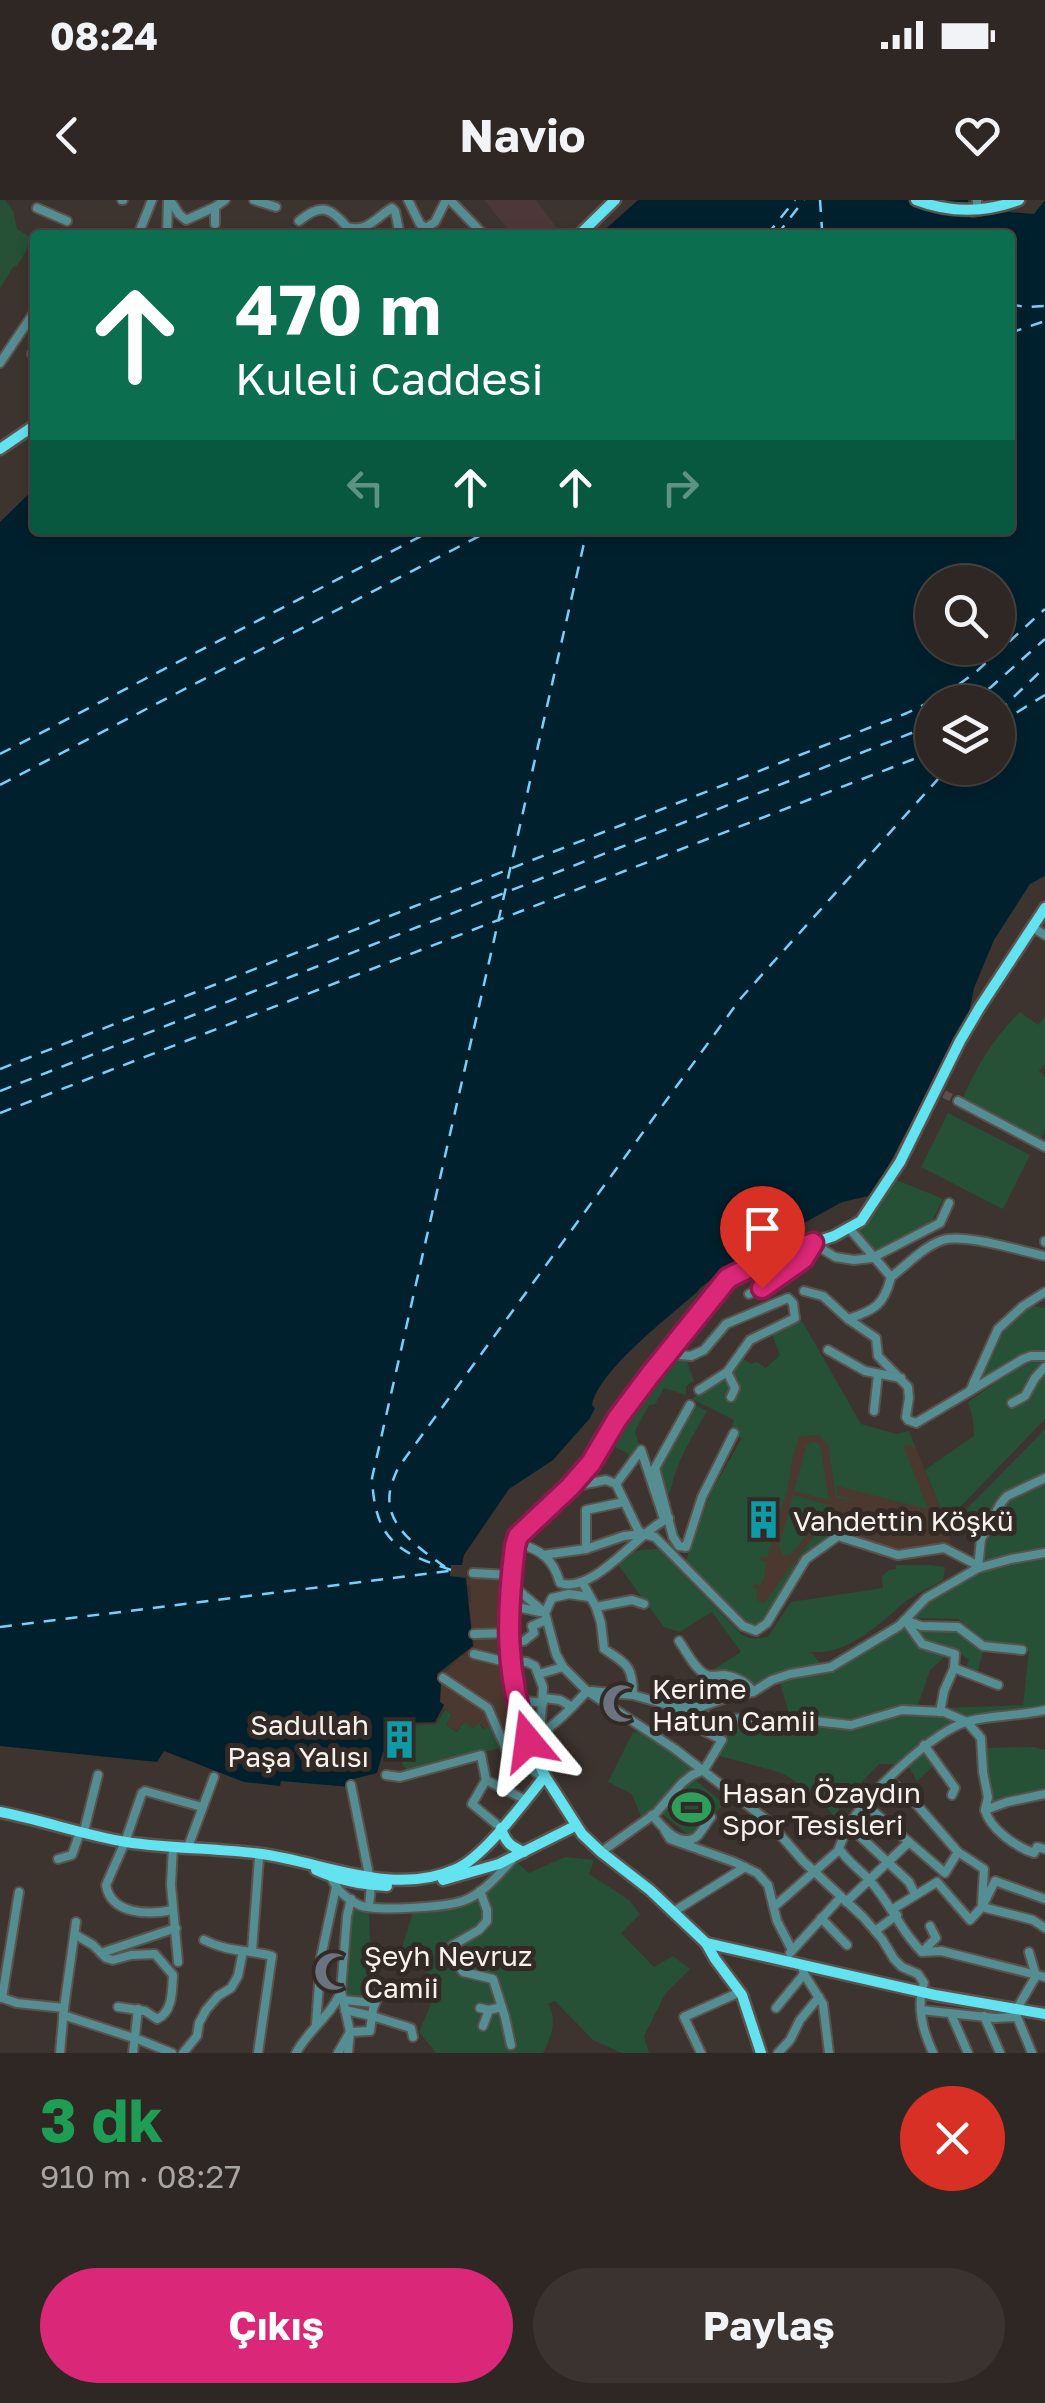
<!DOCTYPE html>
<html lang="tr">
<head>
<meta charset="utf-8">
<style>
  :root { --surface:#2e2723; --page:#3a3330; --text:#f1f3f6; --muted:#a7a5a6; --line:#494441; --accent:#db2777 }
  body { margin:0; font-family:"Golos Text",sans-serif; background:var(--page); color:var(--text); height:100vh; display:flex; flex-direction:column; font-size:38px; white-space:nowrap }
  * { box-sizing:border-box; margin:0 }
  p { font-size:32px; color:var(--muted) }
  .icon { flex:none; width:55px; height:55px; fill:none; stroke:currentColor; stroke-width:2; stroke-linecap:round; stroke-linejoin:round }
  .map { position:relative; height:1853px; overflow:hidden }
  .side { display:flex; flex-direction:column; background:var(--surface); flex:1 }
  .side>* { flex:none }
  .banner { position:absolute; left:30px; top:30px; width:985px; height:305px; border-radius:10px; box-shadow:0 5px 15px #0003,0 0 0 2px var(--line); background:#0b6e4f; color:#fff; overflow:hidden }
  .tools { position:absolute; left:915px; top:365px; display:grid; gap:20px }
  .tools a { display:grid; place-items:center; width:100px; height:100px; border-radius:50%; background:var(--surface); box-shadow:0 5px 15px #0003,0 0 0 2px var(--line); font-size:50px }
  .pin { position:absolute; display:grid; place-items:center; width:85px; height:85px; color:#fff; margin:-102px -42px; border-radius:50% 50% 50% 0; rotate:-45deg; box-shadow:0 0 10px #0007 }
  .pin .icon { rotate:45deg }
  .me { position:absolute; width:110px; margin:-55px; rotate:344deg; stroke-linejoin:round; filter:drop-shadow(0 0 8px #0008) }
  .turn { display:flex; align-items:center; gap:35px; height:210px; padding:0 40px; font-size:45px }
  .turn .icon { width:130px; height:130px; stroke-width:2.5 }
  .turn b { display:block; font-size:70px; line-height:85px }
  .lanes { display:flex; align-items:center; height:95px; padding:0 40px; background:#0003; justify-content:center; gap:50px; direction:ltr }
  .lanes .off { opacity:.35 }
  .round { display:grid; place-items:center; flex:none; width:105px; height:105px; border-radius:52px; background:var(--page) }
  .head { display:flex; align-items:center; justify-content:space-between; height:170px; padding:0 40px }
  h1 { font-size:60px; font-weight:700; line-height:75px; color:#1e9e55 }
  .primary-button { display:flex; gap:20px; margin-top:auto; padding:20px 40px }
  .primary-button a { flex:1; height:115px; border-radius:60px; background:var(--accent); color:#fff; font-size:40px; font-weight:700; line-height:115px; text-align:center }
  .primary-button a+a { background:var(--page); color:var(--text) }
  .status { display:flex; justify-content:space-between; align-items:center; height:70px; padding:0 50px; background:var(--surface); direction:ltr }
  .status svg { height:28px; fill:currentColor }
  header { display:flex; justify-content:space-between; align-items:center; height:130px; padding:0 40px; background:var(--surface); font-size:45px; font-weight:700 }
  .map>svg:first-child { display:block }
  .commercial { fill:#4b3930 }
  .education { fill:#4d3839 }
  .green { fill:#265136 }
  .water { fill:#01202d; fill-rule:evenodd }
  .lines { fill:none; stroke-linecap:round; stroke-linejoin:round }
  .ferry { stroke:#78cffa; stroke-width:2.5; stroke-dasharray:12 10; stroke-linecap:butt }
  .minor-tunnel { stroke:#59504c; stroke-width:8; stroke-dasharray:8 4; stroke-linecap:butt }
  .minor-casing { stroke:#5b524e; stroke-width:12 }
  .major-casing { stroke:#5b524e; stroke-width:15 }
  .minor { stroke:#548d92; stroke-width:8 }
  .major { stroke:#63e2ef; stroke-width:10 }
  .route-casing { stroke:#8e194d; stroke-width:25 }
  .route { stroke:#db2777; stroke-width:18 }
  .labels { text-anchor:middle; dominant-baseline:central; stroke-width:10; stroke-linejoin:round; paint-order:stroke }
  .poi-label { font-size:28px; fill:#f8f2ee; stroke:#332a25; text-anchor:start }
</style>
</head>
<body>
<div class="status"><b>08:24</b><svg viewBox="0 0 49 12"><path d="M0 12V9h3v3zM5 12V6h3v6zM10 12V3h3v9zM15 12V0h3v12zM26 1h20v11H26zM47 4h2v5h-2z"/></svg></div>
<header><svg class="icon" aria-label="back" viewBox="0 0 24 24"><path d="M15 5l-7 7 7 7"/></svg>Navio<svg class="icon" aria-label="heart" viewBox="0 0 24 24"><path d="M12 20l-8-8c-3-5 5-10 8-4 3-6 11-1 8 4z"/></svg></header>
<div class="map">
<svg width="1045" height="1853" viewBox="0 0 1045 1853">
  <rect width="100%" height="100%" fill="#3d342f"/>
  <g class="commercial">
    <path d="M861,1225L897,1234L909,1231L948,1328L951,1346L945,1342L899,1350L841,1332L834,1333L803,1355L794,1365L795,1368L755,1426L746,1422L686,1361L710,1294L742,1238L737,1236Z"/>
    <path d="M475,1377H503L504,1379L508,1436L525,1540L505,1548H501L480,1523L473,1528L463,1522L457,1531L446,1525L453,1514L443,1508L444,1504L440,1502L441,1477L461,1456H463L474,1446L469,1403L471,1402V1388L470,1385H467L466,1379H474Z"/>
  </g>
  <path class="education" d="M484,0H536L562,35H513Z"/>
  <g class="green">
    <path d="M0,0H5L13,11L17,29L30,37L26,51L17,66L13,67L0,88Z"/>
    <path d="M1020,812L1038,825L1045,816V864L1039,871L1045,877V929L1040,941L963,898C976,867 995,836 1020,812Z"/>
    <path d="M948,913L1030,955L1003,1009L921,967Z"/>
    <path d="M894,979L943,999L931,1023L874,1054L852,1029Z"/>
    <path d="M1032,1106L1045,1108V1153C1021,1151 999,1169 978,1181C992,1151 1003,1124 1032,1106Z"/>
    <path d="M802,1121L861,1224L897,1234L909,1231L915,1247L903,1245L928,1309L837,1286V1295L861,1302L836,1297L828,1244L819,1235L800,1236C793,1250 791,1267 789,1281C788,1293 782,1303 779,1313L773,1312L771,1321L776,1323V1331L767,1358L762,1356L760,1360L766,1362L764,1378L760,1386L754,1384L753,1388L758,1390L756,1398L759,1402L764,1403L830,1314L834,1333L803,1355L794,1365L795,1368L763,1420L759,1424L751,1426L686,1361L710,1294L742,1238L737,1236L738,1231L731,1229L734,1220L692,1199L706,1188L726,1180L733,1189L731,1200H734L738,1182L731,1174L740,1157L751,1164L757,1162L766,1168L780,1155L771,1131Z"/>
    <path d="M674,1157L686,1159L694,1181L686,1186V1195L664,1188L655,1204L649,1205L635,1231L639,1245L630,1259L627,1253L615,1247L617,1242L614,1240L606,1252L602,1250L614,1228L624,1222L660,1167Z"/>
    <path d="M1030,1159L1045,1161V1219L963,1304L958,1308L940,1307L925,1270L974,1236L973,1219L968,1202Z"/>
    <path d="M695,1205L707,1211C695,1232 681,1254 674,1277C671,1286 672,1290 666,1299L658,1269Z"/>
    <path d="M1045,1229V1515L966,1527L928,1547L939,1561L917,1581L907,1564H879L840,1605L836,1619L817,1595L782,1573L716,1555L730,1525L792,1523L779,1480L754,1488L711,1471L741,1452L712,1412L679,1432L664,1427L618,1365C635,1348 638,1350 659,1349L741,1434C751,1441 757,1438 768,1437L791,1402L883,1388L882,1376L889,1370L896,1369V1365H931L945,1367L943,1380C930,1388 913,1395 901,1405C877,1427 844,1456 811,1452L823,1467L838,1466L908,1423L958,1428L984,1447L977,1474L965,1470L969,1460L953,1449L930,1470L918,1505L948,1508L1023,1505L1029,1451L986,1441L958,1419L912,1418L929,1401L965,1382L986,1366L984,1347L976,1337L953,1323Z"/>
    <path d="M810,1243L816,1242L820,1246L829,1300L794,1291L806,1247Z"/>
    <path d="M793,1295L828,1305L792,1354L785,1356L782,1354L779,1347Z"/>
    <path d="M445,1510L452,1514L446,1525L457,1532L464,1522L473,1528L483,1520L480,1525L483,1529L490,1526L501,1548L408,1570L402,1565L403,1559L389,1555L395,1548L403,1550L411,1535L402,1530L407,1525L436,1524Z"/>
    <path d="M633,1532L646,1533L695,1568L642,1619L632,1594L608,1582Z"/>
    <path d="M1034,1547L1045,1550V1588L992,1601L985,1548Z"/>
    <path d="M694,1579L724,1604L691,1637L661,1613Z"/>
    <path d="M565,1657L594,1660L589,1674L629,1700L640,1714L621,1733L654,1767L673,1756L690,1769L665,1794L644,1836L649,1853H622L593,1840L555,1801L548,1804C558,1820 551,1838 543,1853H436L419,1832L440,1783L401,1751L415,1705L469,1701L514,1660L529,1673Z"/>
    <path d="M351,1708L369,1710L370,1738L376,1766L368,1799L344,1795Z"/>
  </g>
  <path class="water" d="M638,0H968L970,18H974L1008,12L1034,14L1045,0V676L1030,684L994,740L974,788L969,813L873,995L842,1002L737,1060L700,1088L697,1092C669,1117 599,1170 592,1205L595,1208L590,1218L553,1260L509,1289L464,1355L462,1365H451L450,1376L466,1378L473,1446L437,1474L441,1482L440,1502L444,1505L435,1522C404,1523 397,1520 386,1552H383L377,1573L350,1580V1587L281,1581L280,1586L244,1582L164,1551L157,1562L0,1546V322L35,288V330H1010V35H599ZM932,382H998V448H932ZM932,502H998V568H932Z"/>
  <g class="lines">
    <g class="ferry">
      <path d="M820,0L822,29L826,35"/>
      <path d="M767,35L795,0"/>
      <path d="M777,35L804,0"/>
      <path d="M1010,104L1025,107L1045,106"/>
      <path d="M1010,133L1045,121"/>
      <path d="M971,502L991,487L1045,439"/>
      <path d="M998,512L1045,467"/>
      <path d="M998,524L1045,495"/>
      <path d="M0,554L433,330"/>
      <path d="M0,585L491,330"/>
      <path d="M0,869L907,513L946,494L977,471L1045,409"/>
      <path d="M0,891L932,525"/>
      <path d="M0,913L932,552"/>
      <path d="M445,1367C421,1349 384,1327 390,1291C391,1284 395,1275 398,1268L741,798L948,568"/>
      <path d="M451,1370C396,1352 375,1339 372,1278L587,330"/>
      <path d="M0,1427L449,1371"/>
    </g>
    <path class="minor-tunnel" d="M944,894L958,901"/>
    <defs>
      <g id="minor">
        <path d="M122,0H123"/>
        <path d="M170,0L179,14L186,20L215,7L225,0"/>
        <path d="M254,0L276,7"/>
        <path d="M408,0L420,24L426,28L435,22L446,0"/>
        <path d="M450,0L484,35"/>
        <path d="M977,0V4"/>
        <path d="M215,7V24"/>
        <path d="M37,8L67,21"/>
        <path d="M299,21C321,3 330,7 347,27C368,33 376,17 392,8L395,11L400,35"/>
        <path d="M138,35L152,0"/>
        <path d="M167,35L168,0"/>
        <path d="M32,154L35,157"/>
        <path d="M0,163L35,111"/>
        <path d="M1032,727L1045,735"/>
        <path d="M958,901L1045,947"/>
        <path d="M1045,1042V1041"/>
        <path d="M891,1077C907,1065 924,1046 943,1040C964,1033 1021,1051 1045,1056"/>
        <path d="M804,1091L823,1096L848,1119C875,1110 884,1105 891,1077L849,1028"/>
        <path d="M749,1094C775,1081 798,1068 813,1043L835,1057L854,1060L872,1058L940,1023L949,1003"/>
        <path d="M848,1119L876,1138L878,1156L908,1187L909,1198L906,1217L908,1220L916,1223L970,1191L998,1129L1023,1106L1045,1092"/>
        <path d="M828,1150L865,1171L901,1178"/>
        <path d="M668,1154L691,1156L704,1150L726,1124L788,1098L793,1103L795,1118L750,1140L727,1172L699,1190"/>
        <path d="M727,1172L735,1188L731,1197"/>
        <path d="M970,1191L1023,1159L1031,1156H1045"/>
        <path d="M1012,1203L1025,1196L1035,1178L1045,1167"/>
        <path d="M690,1205L655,1268L673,1337L679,1346L686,1347L702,1297L734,1233"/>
        <path d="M874,1211L878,1174"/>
        <path d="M616,1284L641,1250L664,1319"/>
        <path d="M570,1287L606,1280L616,1284L638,1330L643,1334L624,1336L586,1349"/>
        <path d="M643,1334L655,1337L743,1426L756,1431L767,1423L806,1359L838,1336L898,1355L944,1348L977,1365"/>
        <path d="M516,1343C540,1349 553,1358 560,1383C594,1395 638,1331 669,1318"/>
        <path d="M543,1355L586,1349V1310L624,1302"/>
        <path d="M978,1368L981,1339L1001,1303L1007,1296L1045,1278"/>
        <path d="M473,1373L511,1375"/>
        <path d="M582,1382L596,1407L601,1423L604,1449C627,1464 633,1466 633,1495"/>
        <path d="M510,1383L545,1413"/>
        <path d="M508,1405L540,1412"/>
        <path d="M596,1407L632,1400L644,1404"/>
        <path d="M545,1413L556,1454L563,1467L587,1491L675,1549L768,1621L803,1661L863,1717L882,1739L894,1759L902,1767L918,1774L924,1783C916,1807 923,1831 933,1853"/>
        <path d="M545,1413L552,1398L569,1394L589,1397"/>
        <path d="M905,1420L921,1426L958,1427L983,1446L1022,1450"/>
        <path d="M905,1420L922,1444L955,1454L954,1468"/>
        <path d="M474,1434L509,1433"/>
        <path d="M679,1441C686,1451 696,1471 707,1475C712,1477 718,1475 724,1475C736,1477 747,1482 753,1492"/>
        <path d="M509,1442L524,1441L534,1433L532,1426L546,1420"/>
        <path d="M474,1454L498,1460L527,1462L535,1466L543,1487L540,1535"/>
        <path d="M539,1474L563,1467"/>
        <path d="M443,1478L488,1508L506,1549L538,1574L545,1576"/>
        <path d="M591,1491L633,1495L672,1506L700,1507L735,1495L753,1492L772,1480L790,1474L831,1467L899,1426L926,1398L978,1368L1011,1359L1045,1353"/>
        <path d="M543,1498L560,1500L572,1507"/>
        <path d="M516,1504L525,1501L543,1503"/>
        <path d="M686,1509L715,1519L787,1518L851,1525L902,1510L944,1512L967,1522L981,1538L983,1572L988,1597L985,1610L1007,1602L1045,1594"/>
        <path d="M1045,1510C1020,1516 993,1515 969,1521C933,1531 867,1594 848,1627C845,1633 842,1641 839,1648C846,1661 861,1670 871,1682C891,1704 901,1732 922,1752L941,1751L1045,1777"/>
        <path d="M940,1512L944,1491L954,1468L998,1485"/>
        <path d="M924,1545L955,1588L952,1595"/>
        <path d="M507,1549C545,1535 560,1521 587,1491"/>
        <path d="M386,1575L400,1577L481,1555L486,1580L472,1604L501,1628"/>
        <path d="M486,1580L526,1600"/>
        <path d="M888,1580L911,1598L958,1652L984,1669L982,1703"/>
        <path d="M351,1585L371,1685L369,1707"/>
        <path d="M866,1605L945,1673L958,1652"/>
        <path d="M985,1610C990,1629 1016,1647 1034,1653L1037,1647L1045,1649"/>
        <path d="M652,1615C662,1626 677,1647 695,1638C701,1634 706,1623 711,1617"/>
        <path d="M849,1626L909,1682L915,1694"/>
        <path d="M84,1631L98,1575"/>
        <path d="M665,1631L670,1639L734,1662L757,1673L768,1685L777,1721L792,1750"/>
        <path d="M173,1646L171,1685L178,1762"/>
        <path d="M188,1647L214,1577"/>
        <path d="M601,1652L656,1613L682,1583L692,1575L704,1570L722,1540L692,1525L672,1506"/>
        <path d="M58,1659L72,1655L79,1635"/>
        <path d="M331,1677C336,1689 347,1699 359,1705C376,1712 445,1707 463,1701C483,1694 498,1675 512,1660"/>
        <path d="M480,1691L487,1710V1721L479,1730L453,1745L457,1763L463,1772L493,1779L505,1817L511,1845"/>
        <path d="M846,1702L909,1642"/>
        <path d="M775,1706L839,1650"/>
        <path d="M982,1707L1033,1720L1045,1728"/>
        <path d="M893,1709L937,1682L970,1720L982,1707L995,1681L1045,1699"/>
        <path d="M173,1710C149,1715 111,1715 106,1685L125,1642L142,1593L145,1591L202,1607"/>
        <path d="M673,1712L745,1667"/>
        <path d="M821,1718L847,1745"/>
        <path d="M875,1731L897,1715"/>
        <path d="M76,1735L93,1745L106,1758L113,1760L131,1755L155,1754L173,1775C172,1791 173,1812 157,1819L145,1811L118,1807"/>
        <path d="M204,1740C230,1753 246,1749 272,1756L258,1853"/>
        <path d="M252,1751L259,1658"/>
        <path d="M922,1752L936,1738L930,1726"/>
        <path d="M1029,1752L1036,1776L1015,1812L1032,1853"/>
        <path d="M101,1753L176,1728"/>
        <path d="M790,1753L841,1697"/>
        <path d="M802,1766L804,1774L823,1804L829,1853"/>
        <path d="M341,1791L350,1832L348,1853"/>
        <path d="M0,1797L17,1803L64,1808"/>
        <path d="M2,1798L19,1692"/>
        <path d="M343,1800L375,1803"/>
        <path d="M480,1808L489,1810L502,1807"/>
        <path d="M776,1808L804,1774"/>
        <path d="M345,1810L372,1816L411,1828L413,1837"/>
        <path d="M921,1810L995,1818L1016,1817"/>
        <path d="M951,1814L968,1853"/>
        <path d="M63,1815L140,1840L172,1853"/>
        <path d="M984,1816L1000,1853"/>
        <path d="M316,1824L321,1757L336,1687"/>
        <path d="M483,1826L489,1810"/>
        <path d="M60,1853L64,1808L76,1722"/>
        <path d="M133,1853L138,1809"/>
        <path d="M183,1853L197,1836L199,1823L206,1810L218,1796L231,1788L238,1776L243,1751"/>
        <path d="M296,1853C308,1830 332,1815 341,1791L347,1716L351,1699"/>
        <path d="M338,1853L350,1832L370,1831L373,1809L380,1790L402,1796"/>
        <path d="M701,1853L684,1817L740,1792"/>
        <path d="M778,1853L790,1840L800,1820L819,1797"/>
      </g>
      <g id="major">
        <path d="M916,0C950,13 984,13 1019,0"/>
        <path d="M579,35L615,0"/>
        <path d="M0,249L35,225"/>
        <path d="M0,1612C42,1620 83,1635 126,1642C171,1649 218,1648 262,1654C326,1663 393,1697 456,1669C484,1657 524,1602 545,1576"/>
        <path d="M501,1628C505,1642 511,1647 524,1652"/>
        <path d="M316,1670C338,1680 362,1685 387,1686"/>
        <path d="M443,1680L499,1664L571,1628"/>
        <path d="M706,1743L935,1795L1045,1814"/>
        <path d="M761,1853L742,1795L715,1759L706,1743L650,1690L601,1652L582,1634L545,1576L528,1541L516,1504L511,1473L508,1405L515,1346L522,1331L570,1287L591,1263L617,1219L649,1175L728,1078L765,1059L834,1036L861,1021L900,962L960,841L980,807L1045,708"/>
      </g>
    </defs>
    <use href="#minor" class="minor-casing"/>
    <use href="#major" class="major-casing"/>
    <use href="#minor" class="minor"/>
    <use href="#major" class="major"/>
  </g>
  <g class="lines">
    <defs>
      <path id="route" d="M528,1541C505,1471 506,1418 515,1346L518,1336L570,1287L591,1263L617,1219L650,1175L728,1078L765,1060L813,1043L803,1059L762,1088"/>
    </defs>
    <use href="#route" class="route-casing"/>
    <use href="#route" class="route"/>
  </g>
  <defs>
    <symbol id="building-bare" viewBox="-9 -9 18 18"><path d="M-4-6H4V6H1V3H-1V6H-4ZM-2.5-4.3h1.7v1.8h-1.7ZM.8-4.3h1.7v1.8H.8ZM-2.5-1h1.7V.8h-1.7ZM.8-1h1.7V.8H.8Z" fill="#0f9aa8" stroke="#332a25" stroke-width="2.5" paint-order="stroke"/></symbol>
    <symbol id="mosque-bare" viewBox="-9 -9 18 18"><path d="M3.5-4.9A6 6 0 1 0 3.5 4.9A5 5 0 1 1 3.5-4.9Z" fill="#6b7280" stroke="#332a25" stroke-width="2.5" paint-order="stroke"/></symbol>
    <symbol id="stadium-bare" viewBox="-9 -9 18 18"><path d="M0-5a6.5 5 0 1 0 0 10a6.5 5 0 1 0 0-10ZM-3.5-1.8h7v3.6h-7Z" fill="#2e9e5b" stroke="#332a25" stroke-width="2.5" paint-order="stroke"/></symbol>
  </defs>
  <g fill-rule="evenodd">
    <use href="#building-bare" x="736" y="1292" width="55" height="55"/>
    <use href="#mosque-bare" x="594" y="1476" width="55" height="55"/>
    <use href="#building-bare" x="372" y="1512" width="55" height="55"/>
    <use href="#stadium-bare" x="664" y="1580" width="55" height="55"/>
    <use href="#mosque-bare" x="306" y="1744" width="55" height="55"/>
  </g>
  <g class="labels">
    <g class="poi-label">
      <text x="793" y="1320">Vahdettin Köşkü</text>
      <text x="652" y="1488">Kerime<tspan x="652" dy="32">Hatun Camii</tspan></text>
      <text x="369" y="1524" text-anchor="end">Sadullah<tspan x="369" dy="32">Paşa Yalısı</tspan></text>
      <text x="722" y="1592">Hasan Özaydın<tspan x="722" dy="32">Spor Tesisleri</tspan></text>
      <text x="364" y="1755">Şeyh Nevruz<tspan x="364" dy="32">Camii</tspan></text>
    </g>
  </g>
</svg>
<div class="tools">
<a><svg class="icon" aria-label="search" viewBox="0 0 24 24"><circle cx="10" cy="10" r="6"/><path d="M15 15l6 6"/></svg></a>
<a><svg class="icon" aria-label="layers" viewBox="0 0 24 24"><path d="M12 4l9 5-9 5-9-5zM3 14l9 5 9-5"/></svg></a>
</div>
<div class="pin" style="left:762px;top:1088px;background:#d93025"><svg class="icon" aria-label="arrive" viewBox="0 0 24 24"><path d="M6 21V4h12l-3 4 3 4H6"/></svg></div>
<svg class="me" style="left:528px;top:1541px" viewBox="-20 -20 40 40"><path d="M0-17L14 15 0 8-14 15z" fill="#db2777" stroke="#fff" stroke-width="4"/></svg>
<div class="banner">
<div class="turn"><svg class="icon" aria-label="ahead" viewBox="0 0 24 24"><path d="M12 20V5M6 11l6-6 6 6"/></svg><div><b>470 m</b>Kuleli Caddesi</div></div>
<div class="lanes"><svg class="icon off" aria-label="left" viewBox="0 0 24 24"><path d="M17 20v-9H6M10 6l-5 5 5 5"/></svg><svg class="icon" aria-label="ahead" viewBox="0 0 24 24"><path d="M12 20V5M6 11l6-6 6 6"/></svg><svg class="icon" aria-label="ahead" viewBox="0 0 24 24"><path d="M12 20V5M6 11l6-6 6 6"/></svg><svg class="icon off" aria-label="right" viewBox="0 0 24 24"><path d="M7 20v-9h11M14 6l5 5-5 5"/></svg></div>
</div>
</div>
<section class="side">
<div class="head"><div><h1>3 dk</h1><p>910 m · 08:27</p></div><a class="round" style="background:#d93025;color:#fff"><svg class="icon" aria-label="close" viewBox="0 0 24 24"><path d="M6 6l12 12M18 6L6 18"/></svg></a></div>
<div class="primary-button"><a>Çıkış</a><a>Paylaş</a></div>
</section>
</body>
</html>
